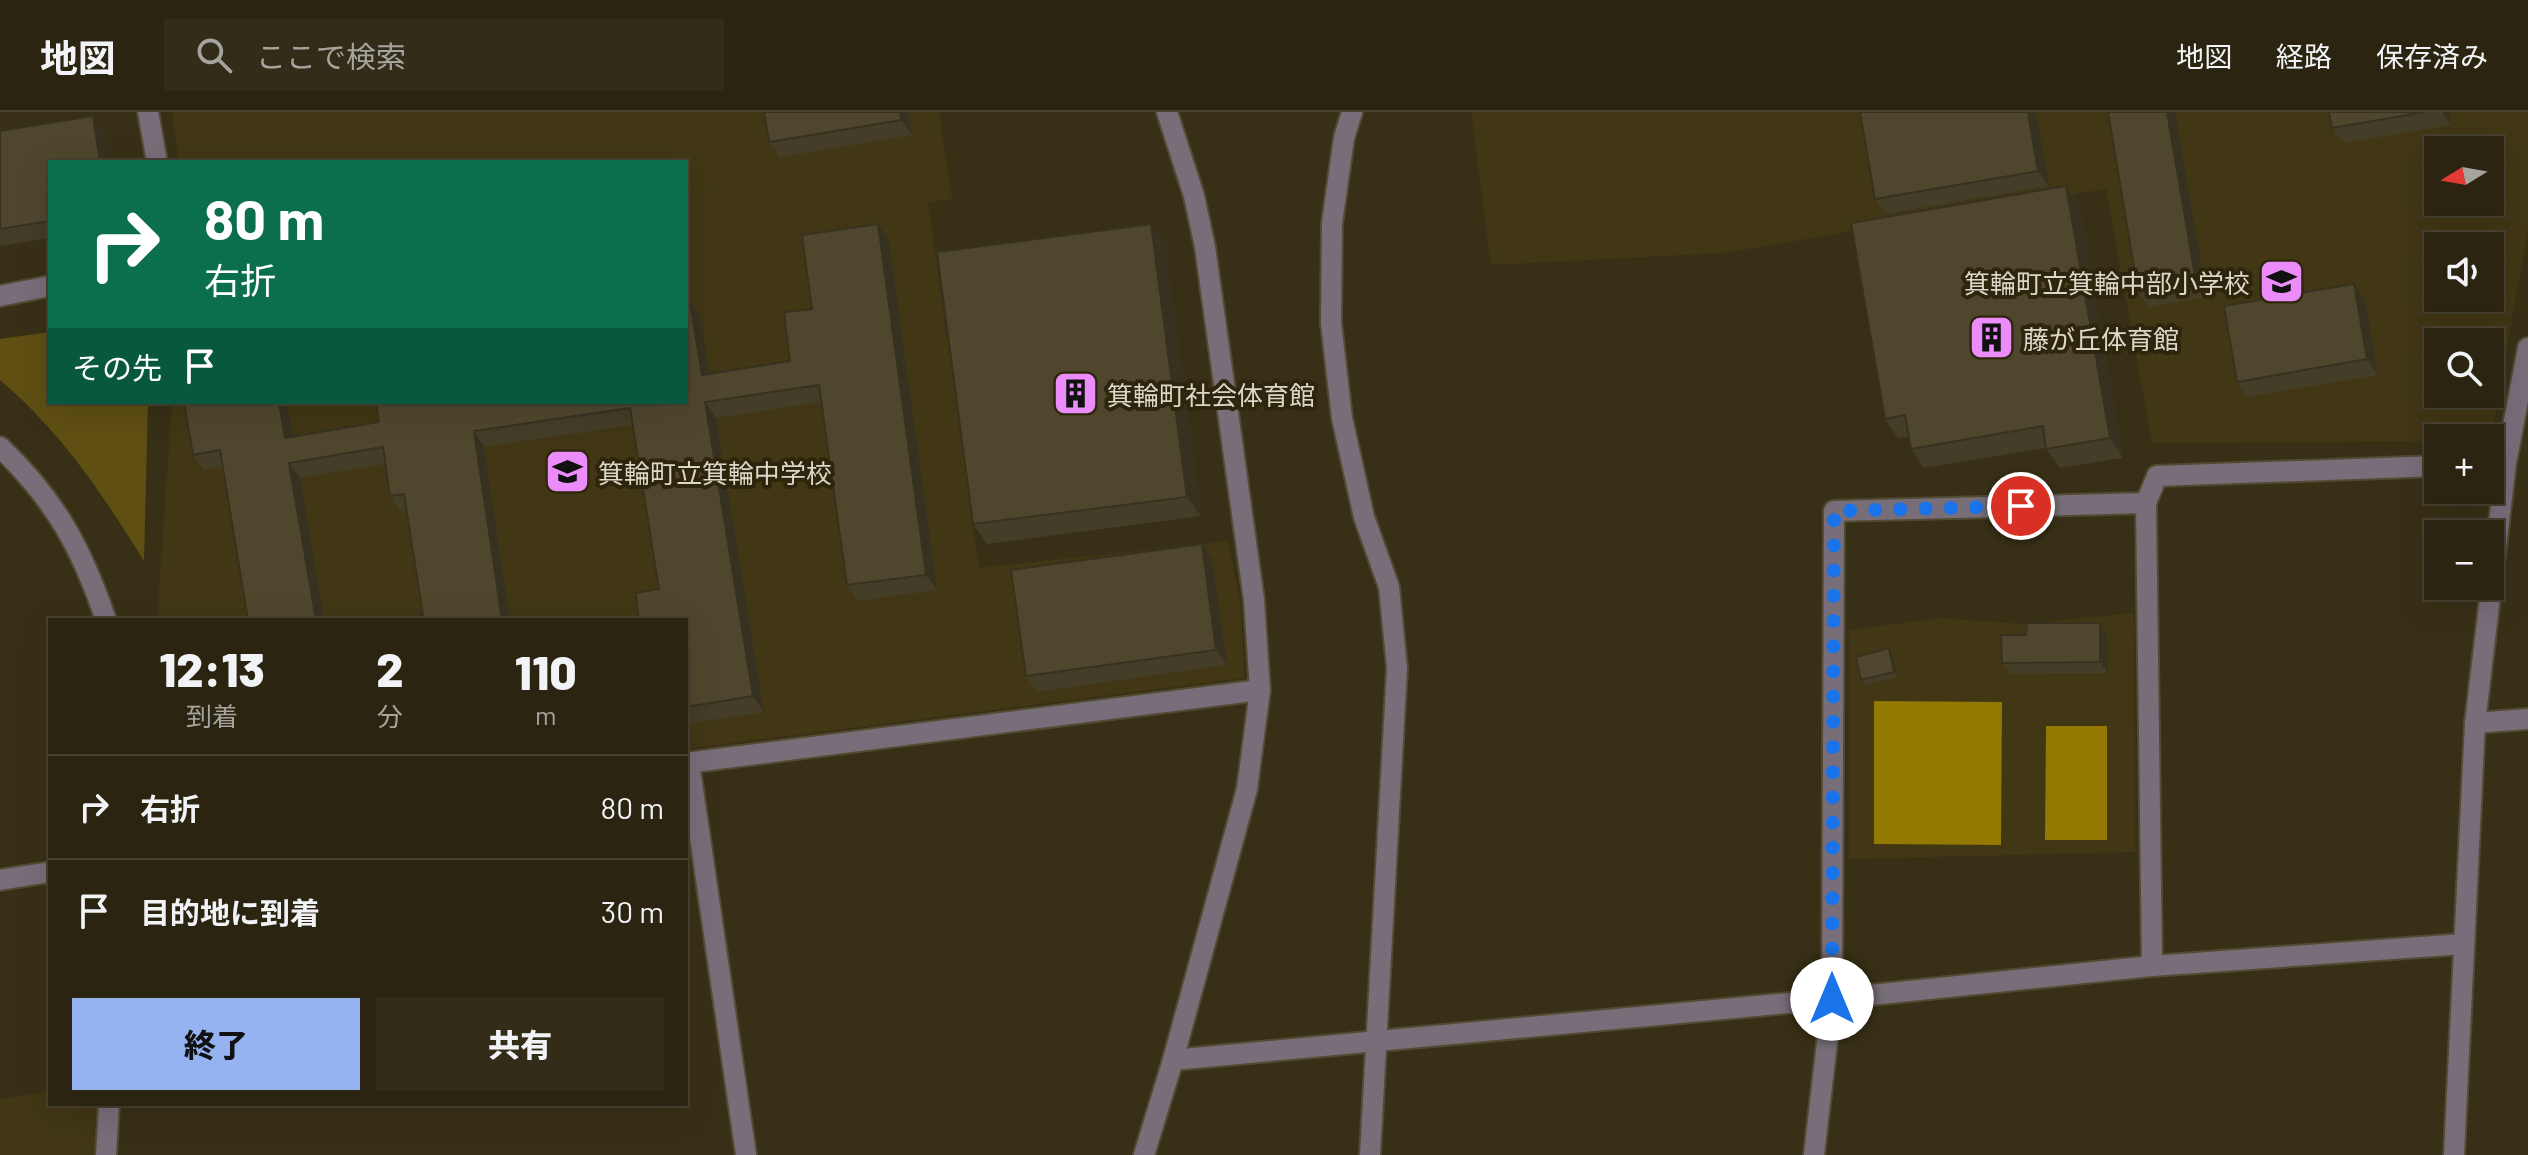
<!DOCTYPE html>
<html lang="ja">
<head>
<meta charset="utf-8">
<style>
  :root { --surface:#2a2410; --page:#322c19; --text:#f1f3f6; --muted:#a5a49f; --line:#464130; --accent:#95b2f1 }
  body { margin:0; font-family:Barlow,"Noto Sans JP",sans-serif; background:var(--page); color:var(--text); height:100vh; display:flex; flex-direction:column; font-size:30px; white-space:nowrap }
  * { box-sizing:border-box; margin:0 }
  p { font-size:26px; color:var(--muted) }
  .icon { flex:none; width:44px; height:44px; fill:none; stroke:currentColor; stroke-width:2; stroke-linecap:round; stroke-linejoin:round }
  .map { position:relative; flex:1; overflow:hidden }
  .sheet { position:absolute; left:48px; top:506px; width:640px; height:488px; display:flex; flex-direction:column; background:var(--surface); border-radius:0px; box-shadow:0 8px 32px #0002,0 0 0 2px var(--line) }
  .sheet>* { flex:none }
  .guide { position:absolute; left:48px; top:48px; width:640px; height:244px; border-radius:0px; box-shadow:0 8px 32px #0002,0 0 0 2px var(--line); background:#0b6e4f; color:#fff; overflow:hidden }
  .needle { width:52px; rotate:259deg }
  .tools { position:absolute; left:2424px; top:24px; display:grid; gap:16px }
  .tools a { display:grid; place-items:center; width:80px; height:80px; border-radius:0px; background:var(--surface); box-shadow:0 8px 32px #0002,0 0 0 2px var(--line); font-size:40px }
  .pin { position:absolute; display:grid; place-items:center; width:68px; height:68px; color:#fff; margin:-34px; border:4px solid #fff; border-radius:50%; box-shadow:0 2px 8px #0007 }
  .me { position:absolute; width:88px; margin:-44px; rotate:0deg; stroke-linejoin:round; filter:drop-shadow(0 0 6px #0008) }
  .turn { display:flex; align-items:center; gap:28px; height:168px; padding:0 24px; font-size:36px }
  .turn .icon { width:104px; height:104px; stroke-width:2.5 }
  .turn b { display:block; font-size:56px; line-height:68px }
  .then { display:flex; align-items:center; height:76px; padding:0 24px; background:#0003; gap:16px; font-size:30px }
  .eta { display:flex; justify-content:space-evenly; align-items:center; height:136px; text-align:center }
  .eta b { font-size:48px; font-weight:800; line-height:56px }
  .button { display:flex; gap:16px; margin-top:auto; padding:16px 24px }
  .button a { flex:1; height:92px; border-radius:0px; background:var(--accent); color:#111; font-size:32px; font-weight:800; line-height:92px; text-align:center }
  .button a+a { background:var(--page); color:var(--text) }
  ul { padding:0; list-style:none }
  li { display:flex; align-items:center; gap:24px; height:104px; padding:0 24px; border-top:2px solid var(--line) }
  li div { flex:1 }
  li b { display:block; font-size:30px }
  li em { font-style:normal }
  header { display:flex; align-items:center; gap:48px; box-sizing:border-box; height:112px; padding:0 40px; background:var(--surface); border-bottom:2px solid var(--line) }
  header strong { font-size:38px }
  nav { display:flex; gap:44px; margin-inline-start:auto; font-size:28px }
  .search { width:560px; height:72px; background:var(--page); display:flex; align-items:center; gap:20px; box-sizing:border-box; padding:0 28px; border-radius:0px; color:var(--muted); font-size:30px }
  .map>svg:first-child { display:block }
  .built { fill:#413715; fill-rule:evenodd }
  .green { fill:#5f4f13 }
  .water { fill:#937802 }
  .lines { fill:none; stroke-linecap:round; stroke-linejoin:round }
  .minor-casing { stroke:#524b32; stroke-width:24 }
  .minor { stroke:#776e79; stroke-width:20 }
  .wall { fill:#443d27 }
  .shaded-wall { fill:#373220 }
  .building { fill:#4f472d; stroke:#373220; stroke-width:2 }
  .route { stroke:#1a73e8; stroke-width:14; stroke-dasharray:0 25.2 }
  .labels { text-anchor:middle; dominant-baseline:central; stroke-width:8; stroke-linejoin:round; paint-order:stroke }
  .poi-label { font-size:26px; fill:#dcd7c8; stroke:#2e260c; text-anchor:start }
</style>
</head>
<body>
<header>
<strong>地図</strong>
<div class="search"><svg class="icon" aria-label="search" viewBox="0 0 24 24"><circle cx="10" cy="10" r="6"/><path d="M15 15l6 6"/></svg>ここで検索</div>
<nav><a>地図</a><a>経路</a><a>保存済み</a></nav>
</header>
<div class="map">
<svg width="2528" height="1043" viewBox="0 0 2528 1043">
  <rect width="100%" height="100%" fill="#383016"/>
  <g class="built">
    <path d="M172,0H939L952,87L928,90L979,456L1228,429L1241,495L1244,566L686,637V508H157L172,290H686V50H179Z"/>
    <path d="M1471,0H2528V116L2491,328L2490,326H2438V329L2152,331L2106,77L1723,141L1491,153ZM2438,38H2490V90H2438ZM2438,134H2490V186H2438ZM2438,230H2490V282H2438Z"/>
    <path d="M2134,501L2135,740L1849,747V518L1940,506L2023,512Z"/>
    <path d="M50,979V992H109L106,1043H0V987Z"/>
  </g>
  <path class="green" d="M50,220V290H148L144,449C101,380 63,322 0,268V227Z"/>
  <g class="water">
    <path d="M1874,589L2002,590L2001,733L1874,732Z"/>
    <path d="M2046,614H2107V728H2045Z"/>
  </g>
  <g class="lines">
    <defs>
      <g id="minor">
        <path d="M148,0L157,50"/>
        <path d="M1352,0L1344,26L1332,111L1331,211L1342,306L1364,405L1389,475L1397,556L1370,1043"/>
        <path d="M0,184L50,174"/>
        <path d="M0,335C56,389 81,435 106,508"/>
        <path d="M2146,391L1834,399L1832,887L2152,854L2463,832"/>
        <path d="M2475,611L2528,607"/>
        <path d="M689,650L746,1043"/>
        <path d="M686,651L1260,578"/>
        <path d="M0,768L50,760"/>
        <path d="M2152,854L2146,391L2157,364L2438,354"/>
        <path d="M1173,948L1832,887L1814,1043"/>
        <path d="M106,1043L109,992"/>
        <path d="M1144,1043L1173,948L1247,677L1260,578L1254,488L1205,135L1194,84L1167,0"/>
        <path d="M2454,1043L2475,611L2506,351L2528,236"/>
      </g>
    </defs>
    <use href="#minor" class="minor-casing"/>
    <use href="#minor" class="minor"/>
  </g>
  <g class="wall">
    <path d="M764,0H908L912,23L780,45L769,30Z"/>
    <path d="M2036,0L2049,74L1886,102L1875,87Z"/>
    <path d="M2108,0L2207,185L2149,195L2138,179Z"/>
    <path d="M2329,0H2449L2451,13L2343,31L2332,16Z"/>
    <path d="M0,19L104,20L50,50V126L0,134Z"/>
    <path d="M2066,74L2080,94L2123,346L2060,356L2046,336L1924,356L1911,337L1908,325L1898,326L1885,307Z"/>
    <path d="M878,112L889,128L937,478L858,489L847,473L821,290L716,306L764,600L686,612V508L659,477L633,313L484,335L510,508H408L423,503L407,399L401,400L390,384L385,352L300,366L324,508H248L222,355L204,358L193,343L184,290H287L293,324L379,310L686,290L690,190L701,206L710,262L790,249L812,197Z"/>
    <path d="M1165,131L1201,404L987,432L973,412Z"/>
    <path d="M2354,172L2365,187L2378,263L2248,285L2237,270Z"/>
    <path d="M1212,447L1227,553L1037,580L1026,564Z"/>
    <path d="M2107,522L2108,561L2010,562L2002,551Z"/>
    <path d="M1892,542L1898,565L1865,573L1861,568Z"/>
  </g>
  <g class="shaded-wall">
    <path d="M900,0H908L912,23L901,8Z"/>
    <path d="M2028,0H2036L2049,74L2038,59Z"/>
    <path d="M2167,0H2175L2207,185L2196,170Z"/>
    <path d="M2442,0H2449L2451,13Z"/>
    <path d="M93,4L104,20L108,50H100Z"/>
    <path d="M2066,74L2080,94L2123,346L2110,326Z"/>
    <path d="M878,112L889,128L937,478L926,463Z"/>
    <path d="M1151,112L1165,131L1201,404L1187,385Z"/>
    <path d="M2354,172L2365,187L2378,263L2367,247Z"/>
    <path d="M690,190L701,206L712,279L702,263Z"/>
    <path d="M279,290H287L296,341L285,326Z"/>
    <path d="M705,290L716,306L764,600L753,584Z"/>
    <path d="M474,319L484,335L510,508H502Z"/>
    <path d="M289,351L300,366L324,508H316Z"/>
    <path d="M1202,432L1212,447L1227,553L1216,538Z"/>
    <path d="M2100,511L2107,522L2108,561L2100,550Z"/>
    <path d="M1889,536L1892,542L1898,565L1894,560Z"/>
  </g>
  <g class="building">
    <path d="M764,0H900L901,8L769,30Z"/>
    <path d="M1860,0H2028L2038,59L1875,87Z"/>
    <path d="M2108,0H2167L2196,170L2138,179Z"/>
    <path d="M2329,0H2425L2332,16Z"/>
    <path d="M93,4L100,50H50V109L0,117V19Z"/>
    <path d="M2066,74L2110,326L2046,337L2043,314L1911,337L1905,303L1885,307L1851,111Z"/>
    <path d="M878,112L926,463L847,473L819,273L705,290L753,584L686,595V508H639L636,481L659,477L630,296L474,319L502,508H408L407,506L423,503L404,382L390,384L383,335L289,351L316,508H248L220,338L193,343L184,290H279L285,326L379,310L376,290H686V191L690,190L702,263L790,249L784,200L812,197L802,123Z"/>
    <path d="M1151,112L1187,385L973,412L937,140Z"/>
    <path d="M2354,172L2367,247L2237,270L2224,194Z"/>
    <path d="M1202,432L1216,538L1026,564L1011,458Z"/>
    <path d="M2027,511H2100V550L2002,551L2001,523H2026Z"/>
    <path d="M1889,536L1894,560L1861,568L1856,545Z"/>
  </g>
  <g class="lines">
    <path class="route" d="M1832,887L1834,399L2021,394"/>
  </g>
  <defs>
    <symbol id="school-square" viewBox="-11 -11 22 22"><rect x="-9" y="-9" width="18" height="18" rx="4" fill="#ec8cfa" stroke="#2e260c"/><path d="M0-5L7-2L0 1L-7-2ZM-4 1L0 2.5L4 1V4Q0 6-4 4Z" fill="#111"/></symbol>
    <symbol id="building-square" viewBox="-11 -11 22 22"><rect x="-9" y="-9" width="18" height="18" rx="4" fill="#ec8cfa" stroke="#2e260c"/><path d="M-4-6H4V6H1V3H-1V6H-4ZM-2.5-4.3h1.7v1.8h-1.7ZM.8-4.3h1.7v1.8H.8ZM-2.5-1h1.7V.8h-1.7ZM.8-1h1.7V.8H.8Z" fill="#111"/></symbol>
  </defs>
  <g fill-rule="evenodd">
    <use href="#school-square" x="2256" y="144" width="51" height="51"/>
    <use href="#building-square" x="1966" y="200" width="51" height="51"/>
    <use href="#building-square" x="1050" y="256" width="51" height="51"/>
    <use href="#school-square" x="542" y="334" width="51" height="51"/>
  </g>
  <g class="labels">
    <g class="poi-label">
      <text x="2250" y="170" text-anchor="end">箕輪町立箕輪中部小学校</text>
      <text x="2023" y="226">藤が丘体育館</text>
      <text x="1107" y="282">箕輪町社会体育館</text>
      <text x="598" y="360">箕輪町立箕輪中学校</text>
    </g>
  </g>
</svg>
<div class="tools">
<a><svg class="needle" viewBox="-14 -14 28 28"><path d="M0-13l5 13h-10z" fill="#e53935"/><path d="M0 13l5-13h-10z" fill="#a5a49f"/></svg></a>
<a><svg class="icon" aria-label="sound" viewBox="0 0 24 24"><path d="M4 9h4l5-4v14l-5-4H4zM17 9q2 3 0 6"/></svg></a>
<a><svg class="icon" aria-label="search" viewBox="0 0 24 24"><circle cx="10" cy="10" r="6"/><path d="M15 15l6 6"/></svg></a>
<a>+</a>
<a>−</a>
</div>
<div class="pin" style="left:2021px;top:394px;background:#d93025"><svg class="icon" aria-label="arrive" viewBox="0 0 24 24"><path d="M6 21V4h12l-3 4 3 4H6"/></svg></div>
<svg class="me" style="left:1832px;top:887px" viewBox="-20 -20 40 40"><circle r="19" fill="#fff"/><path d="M0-13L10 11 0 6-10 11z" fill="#1a73e8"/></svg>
<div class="guide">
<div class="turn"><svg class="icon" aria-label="right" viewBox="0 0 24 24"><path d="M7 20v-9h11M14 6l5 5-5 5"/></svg><div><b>80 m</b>右折</div></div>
<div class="then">その先<svg class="icon" aria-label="arrive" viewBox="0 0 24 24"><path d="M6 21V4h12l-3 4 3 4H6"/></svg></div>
</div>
<section class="sheet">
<div class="eta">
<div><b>12:13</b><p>到着</p></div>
<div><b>2</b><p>分</p></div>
<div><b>110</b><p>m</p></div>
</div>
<ul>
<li><svg class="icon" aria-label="right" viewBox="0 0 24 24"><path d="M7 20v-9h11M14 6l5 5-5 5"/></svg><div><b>右折</b></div><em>80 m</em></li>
<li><svg class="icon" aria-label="arrive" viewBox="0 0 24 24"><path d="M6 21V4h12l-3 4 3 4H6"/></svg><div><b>目的地に到着</b></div><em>30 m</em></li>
</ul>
<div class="button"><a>終了</a><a>共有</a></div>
</section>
</div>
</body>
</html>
